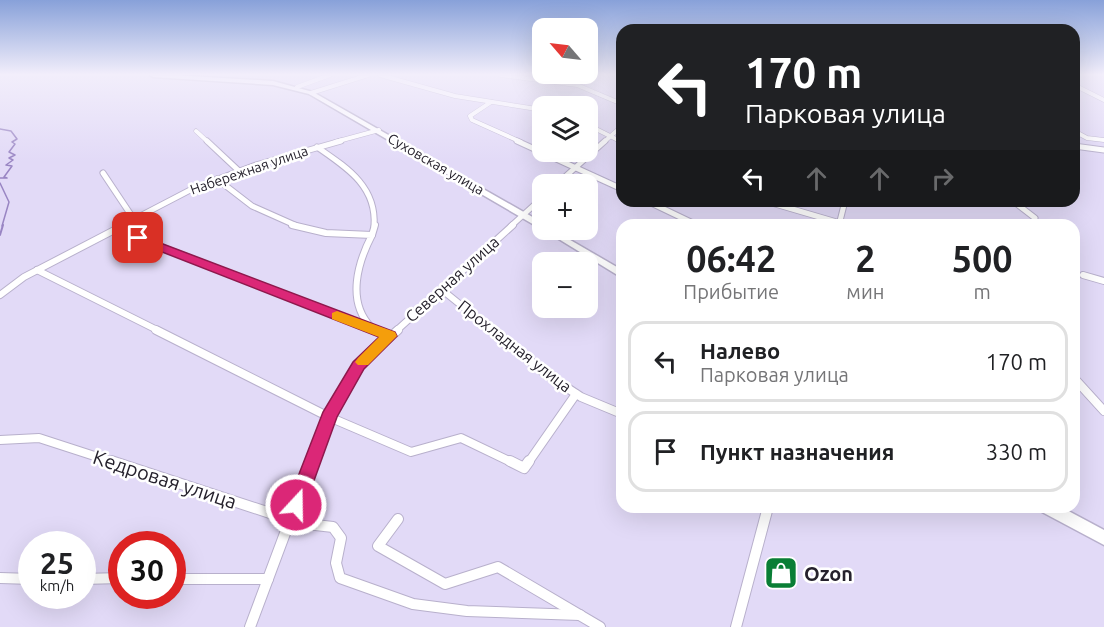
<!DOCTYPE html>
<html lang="ru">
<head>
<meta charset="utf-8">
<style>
  :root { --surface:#fff; --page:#f2f2f2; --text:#202124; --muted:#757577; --line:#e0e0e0 }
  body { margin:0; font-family:Ubuntu,sans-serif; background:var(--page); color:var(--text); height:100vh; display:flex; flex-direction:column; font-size:22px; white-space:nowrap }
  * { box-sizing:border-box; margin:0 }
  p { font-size:20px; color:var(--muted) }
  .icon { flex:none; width:33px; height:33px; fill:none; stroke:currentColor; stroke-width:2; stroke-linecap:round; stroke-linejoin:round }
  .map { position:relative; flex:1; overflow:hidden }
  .drawer { position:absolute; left:616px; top:219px; width:464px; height:294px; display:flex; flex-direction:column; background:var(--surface); border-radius:18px; box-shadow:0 6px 24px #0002 }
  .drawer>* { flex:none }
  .top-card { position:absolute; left:616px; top:24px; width:464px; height:183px; border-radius:18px; box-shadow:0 6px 24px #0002; background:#202124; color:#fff; overflow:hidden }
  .needle { width:39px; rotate:298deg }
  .buttons { position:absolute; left:532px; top:18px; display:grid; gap:12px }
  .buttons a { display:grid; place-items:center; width:66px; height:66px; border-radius:12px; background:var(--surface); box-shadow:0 6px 24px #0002; font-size:30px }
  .speed { position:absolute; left:18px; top:531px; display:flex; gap:12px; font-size:30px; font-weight:700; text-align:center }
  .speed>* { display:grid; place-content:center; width:78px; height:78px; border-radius:50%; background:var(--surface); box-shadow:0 6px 24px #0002; line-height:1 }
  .speed small { font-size:15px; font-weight:400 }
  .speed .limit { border:9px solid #d22; background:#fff; color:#111 }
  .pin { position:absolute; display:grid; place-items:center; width:51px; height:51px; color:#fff; margin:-26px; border-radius:12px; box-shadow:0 3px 9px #0006 }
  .me { position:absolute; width:66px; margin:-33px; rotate:21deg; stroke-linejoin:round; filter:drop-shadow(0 0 4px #0008) }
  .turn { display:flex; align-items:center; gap:21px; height:126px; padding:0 30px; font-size:27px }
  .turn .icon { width:78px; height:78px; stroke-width:2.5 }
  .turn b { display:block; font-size:42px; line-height:51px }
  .lanes { display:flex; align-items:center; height:57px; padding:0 30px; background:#0003; justify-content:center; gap:30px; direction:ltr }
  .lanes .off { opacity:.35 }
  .eta { display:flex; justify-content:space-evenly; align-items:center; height:102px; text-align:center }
  .eta b { font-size:36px; font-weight:700; line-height:42px }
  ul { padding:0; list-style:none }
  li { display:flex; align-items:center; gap:18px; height:81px; margin:0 12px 9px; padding:0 18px; border:3px solid var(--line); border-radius:18px }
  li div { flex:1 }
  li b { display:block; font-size:22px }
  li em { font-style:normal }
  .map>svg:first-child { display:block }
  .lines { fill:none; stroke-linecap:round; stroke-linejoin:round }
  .stream-far1 { stroke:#9985c3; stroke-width:1.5 }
  .stream { stroke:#9985c3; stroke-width:2 }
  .street-far4-casing { stroke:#b8b0cc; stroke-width:5 }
  .street-far3-casing { stroke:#b8b0cc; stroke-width:7 }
  .street-far2-casing { stroke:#b8b0cc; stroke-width:8 }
  .street-far1-casing { stroke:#b8b0cc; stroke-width:10 }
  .street-casing { stroke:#b8b0cc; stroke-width:12 }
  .secondary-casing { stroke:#b8b0cc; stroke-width:3 }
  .street-far4 { stroke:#fff; stroke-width:4 }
  .street-far3 { stroke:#fff; stroke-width:5 }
  .street-far2 { stroke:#fff; stroke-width:6 }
  .street-far1 { stroke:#fff; stroke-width:8 }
  .street { stroke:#fff; stroke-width:10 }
  .secondary { fill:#fff; fill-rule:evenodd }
  .route { fill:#db2777; stroke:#8e194d; stroke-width:1.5 }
  .slow { fill:#f59e0b }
  .labels { text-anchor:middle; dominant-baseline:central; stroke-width:5; stroke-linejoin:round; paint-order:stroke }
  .far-street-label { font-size:14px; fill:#25212c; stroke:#fff }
  .street-label { font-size:16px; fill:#25212c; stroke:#fff }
  .near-street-label { font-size:20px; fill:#25212c; stroke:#fff }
  .near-poi-label { font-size:20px; font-weight:bold; fill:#25212c; stroke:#fff; text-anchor:start }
</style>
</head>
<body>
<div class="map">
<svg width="1104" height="627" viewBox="0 0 1104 627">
  <rect width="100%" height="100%" fill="#e2daf7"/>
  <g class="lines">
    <g class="stream-far1">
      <path d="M0,129L11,131L17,139L12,142L15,144L9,152L15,155L9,158L13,160L6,165L12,166L4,177L7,178H0"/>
      <path d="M0,183L9,202L2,226"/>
    </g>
    <path class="stream" d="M0,235L3,225"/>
    <defs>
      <g id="street-far4">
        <path d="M380,75L455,96L543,110"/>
        <path d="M501,75L577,85L622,104"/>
        <path d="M618,75L622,76"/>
        <path d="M1074,85L1104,100"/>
        <path d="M297,87L330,75"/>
        <path d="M311,93L368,75"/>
        <path d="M491,102L470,116L472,120L521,142"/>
        <path d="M588,125L622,142"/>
        <path d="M196,131L208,142"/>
        <path d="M1074,131L1087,138L1104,140"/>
        <path d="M335,142L379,130"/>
        <path d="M604,142L622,126"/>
      </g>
      <g id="street-far3">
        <path d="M207,141L239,171"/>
        <path d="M517,141L622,189"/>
        <path d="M620,141L622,142"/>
        <path d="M1074,146L1104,150"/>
        <path d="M317,147C346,167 377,186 374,226"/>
        <path d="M103,173L133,218"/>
        <path d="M217,179L252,206L297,226"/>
        <path d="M557,184L605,141"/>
        <path d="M647,201L697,225"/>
        <path d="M765,201L840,223"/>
        <path d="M1013,201L1035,218"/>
        <path d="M839,225L845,201"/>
        <path d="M121,226L194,188L256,165L341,141"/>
        <path d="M511,226L543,197"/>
      </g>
      <g id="street-far2">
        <path d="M292,225L326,233L372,235C358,262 346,301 371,327"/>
        <path d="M117,230L378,331"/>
        <path d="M372,235L375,225"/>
        <path d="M37,270L159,331"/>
        <path d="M1083,275L1104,281"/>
        <path d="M441,289L493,331"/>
        <path d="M0,295L24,277L124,225"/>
        <path d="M396,331L513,225"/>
      </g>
      <g id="street-far1">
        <path d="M156,330L329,417L411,452L461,438L513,463"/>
        <path d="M374,330L390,336"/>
        <path d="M492,330L546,374L581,397L622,414"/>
        <path d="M1074,378L1104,411"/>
        <path d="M0,440L39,438L116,463"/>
        <path d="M312,463L329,417L358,366L398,330"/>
        <path d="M528,463L576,394"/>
      </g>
      <g id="street">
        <path d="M111,461L273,514L289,522L333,527L341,538L336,563L340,578L413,604L467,611L580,615"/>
        <path d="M510,461L524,468L529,461"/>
        <path d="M398,519L378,546L445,584L498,567L600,627"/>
        <path d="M0,578L32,579"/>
        <path d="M82,579L122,578"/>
        <path d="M172,579H268"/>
        <path d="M250,627L312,461"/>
        <path d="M736,627L768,507"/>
      </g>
      <g id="secondary">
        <path d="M150,75H172L273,81L313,92L543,223V230L309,94L273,85L153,77Z"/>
        <path d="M544,230H553L622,270V277L619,276Z"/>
        <path d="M1040,507H1061L1104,530V545L1042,512Z"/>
      </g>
    </defs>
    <use href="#street-far4" class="street-far4-casing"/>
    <use href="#street-far3" class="street-far3-casing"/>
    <use href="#street-far2" class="street-far2-casing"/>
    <use href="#street-far1" class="street-far1-casing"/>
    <use href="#street" class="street-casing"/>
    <use href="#secondary" class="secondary-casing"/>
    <use href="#street-far4" class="street-far4"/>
    <use href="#street-far3" class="street-far3"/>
    <use href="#street-far2" class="street-far2"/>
    <use href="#street-far1" class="street-far1"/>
    <use href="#street" class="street"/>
    <use href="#secondary" class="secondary"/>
  </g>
  <linearGradient id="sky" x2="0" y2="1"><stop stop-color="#88a1d9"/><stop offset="0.46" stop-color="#f2eefb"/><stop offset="1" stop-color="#f2eefb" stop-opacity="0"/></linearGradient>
  <rect width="1104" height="162" fill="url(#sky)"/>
  <path class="route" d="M134,236H142L395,332L397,336L364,369L337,417L303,511L296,513L289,511L287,505L323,412L353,362L379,337L134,241Z"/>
  <path class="slow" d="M337,311L395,332L397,336L368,365H358L355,362L358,358L379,337L332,319V313Z"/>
  <defs>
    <symbol id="shop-square" viewBox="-11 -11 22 22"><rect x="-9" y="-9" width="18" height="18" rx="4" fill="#097e35" stroke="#fff"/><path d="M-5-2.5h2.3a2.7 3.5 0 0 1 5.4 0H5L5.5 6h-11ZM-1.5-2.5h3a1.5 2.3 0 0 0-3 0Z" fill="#fff"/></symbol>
  </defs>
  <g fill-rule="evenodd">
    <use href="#shop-square" x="762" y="554" width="38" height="38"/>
  </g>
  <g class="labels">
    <g class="far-street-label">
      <text transform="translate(436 164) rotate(30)">Суховская улица</text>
      <text transform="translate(249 170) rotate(-19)">Набережная улица</text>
    </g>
    <g class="street-label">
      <text transform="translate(452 279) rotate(-42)">Северная улица</text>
      <text transform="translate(515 346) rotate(38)">Прохладная улица</text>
    </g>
    <g class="near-street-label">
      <text transform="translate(165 479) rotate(18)">Кедровая улица</text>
    </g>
    <g class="near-poi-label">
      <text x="804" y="573">Ozon</text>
    </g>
  </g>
</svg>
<div class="buttons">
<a><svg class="needle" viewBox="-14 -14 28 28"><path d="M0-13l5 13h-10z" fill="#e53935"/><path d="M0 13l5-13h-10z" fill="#757577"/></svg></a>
<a><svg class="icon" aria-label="layers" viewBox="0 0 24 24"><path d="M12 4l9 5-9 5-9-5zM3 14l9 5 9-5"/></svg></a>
<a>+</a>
<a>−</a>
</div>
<div class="speed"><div>25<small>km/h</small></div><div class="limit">30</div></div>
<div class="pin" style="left:138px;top:238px;background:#d93025"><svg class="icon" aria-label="arrive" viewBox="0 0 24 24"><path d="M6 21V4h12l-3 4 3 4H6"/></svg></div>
<svg class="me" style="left:296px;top:505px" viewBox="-20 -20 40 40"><circle r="17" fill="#db2777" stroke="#fff" stroke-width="3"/><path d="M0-11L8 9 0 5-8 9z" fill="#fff"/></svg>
<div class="top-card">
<div class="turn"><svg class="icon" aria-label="left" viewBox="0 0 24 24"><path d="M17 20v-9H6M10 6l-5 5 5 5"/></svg><div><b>170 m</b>Парковая улица</div></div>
<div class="lanes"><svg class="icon" aria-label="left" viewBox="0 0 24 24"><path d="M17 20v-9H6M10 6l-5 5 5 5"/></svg><svg class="icon off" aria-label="ahead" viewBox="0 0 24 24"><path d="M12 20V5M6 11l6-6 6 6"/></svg><svg class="icon off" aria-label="ahead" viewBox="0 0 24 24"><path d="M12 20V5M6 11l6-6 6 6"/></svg><svg class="icon off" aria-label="right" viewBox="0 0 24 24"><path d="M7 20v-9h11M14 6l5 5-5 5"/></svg></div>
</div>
<section class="drawer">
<div class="eta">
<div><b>06:42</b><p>Прибытие</p></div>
<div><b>2</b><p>мин</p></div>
<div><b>500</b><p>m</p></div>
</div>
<ul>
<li><svg class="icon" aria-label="left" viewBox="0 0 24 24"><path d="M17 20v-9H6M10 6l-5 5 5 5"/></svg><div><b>Налево</b><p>Парковая улица</p></div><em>170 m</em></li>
<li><svg class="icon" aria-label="arrive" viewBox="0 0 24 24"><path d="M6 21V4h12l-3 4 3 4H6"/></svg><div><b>Пункт назначения</b></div><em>330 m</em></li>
</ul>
</section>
</div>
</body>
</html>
